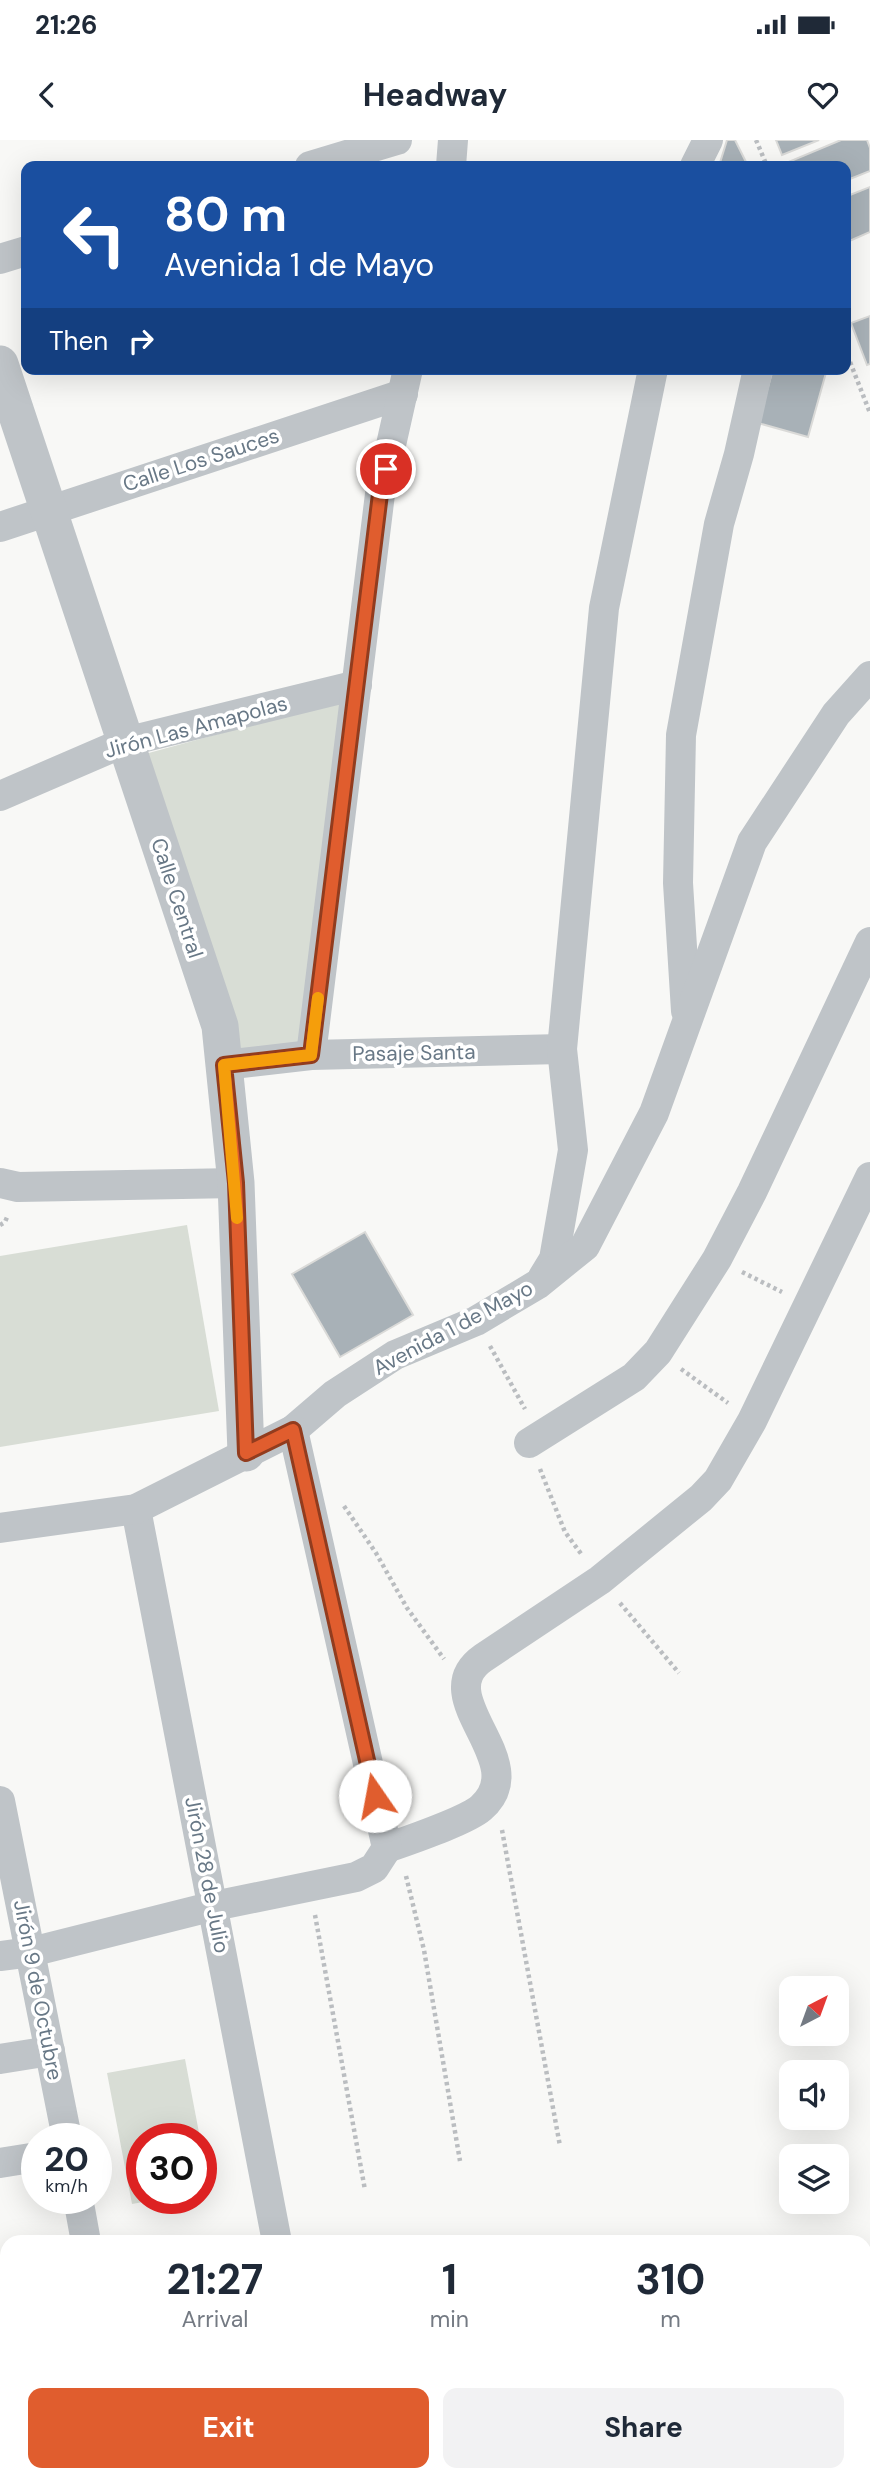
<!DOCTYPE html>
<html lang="en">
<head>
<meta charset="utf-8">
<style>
  :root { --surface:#fff; --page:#f2f2f3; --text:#1f2937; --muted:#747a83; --accent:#e05d2e }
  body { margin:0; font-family:"DM Sans",sans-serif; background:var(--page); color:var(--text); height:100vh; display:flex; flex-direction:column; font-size:26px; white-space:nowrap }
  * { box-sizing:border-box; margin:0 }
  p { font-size:23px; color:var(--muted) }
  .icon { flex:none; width:38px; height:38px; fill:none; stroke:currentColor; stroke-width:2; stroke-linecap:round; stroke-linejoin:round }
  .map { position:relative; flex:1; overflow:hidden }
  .panel { position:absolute; left:0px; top:2095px; width:872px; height:247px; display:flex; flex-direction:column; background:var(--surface); border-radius:21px 21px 0 0; box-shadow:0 7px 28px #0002 }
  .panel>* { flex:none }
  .hud { position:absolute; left:21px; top:21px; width:830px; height:214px; border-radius:14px; box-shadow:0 7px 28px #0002; background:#1a4fa0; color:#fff; overflow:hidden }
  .needle { width:46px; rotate:41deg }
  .buttons { position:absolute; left:779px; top:1836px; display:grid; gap:14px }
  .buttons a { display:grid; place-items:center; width:70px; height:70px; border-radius:14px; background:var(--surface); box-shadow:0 7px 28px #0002; font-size:35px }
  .speed { position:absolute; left:21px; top:1983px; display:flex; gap:14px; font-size:35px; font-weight:700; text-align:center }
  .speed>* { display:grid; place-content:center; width:91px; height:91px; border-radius:50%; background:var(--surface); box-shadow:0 7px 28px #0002; line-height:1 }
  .speed small { font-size:18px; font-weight:400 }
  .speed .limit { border:10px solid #d22; background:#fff; color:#111 }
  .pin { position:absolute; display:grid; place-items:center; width:60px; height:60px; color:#fff; margin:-30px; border:4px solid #fff; border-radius:50%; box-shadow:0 2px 7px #0007 }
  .me { position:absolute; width:77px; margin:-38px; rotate:348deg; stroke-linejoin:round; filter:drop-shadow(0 0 5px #0008) }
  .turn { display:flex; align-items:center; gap:24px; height:147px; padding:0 28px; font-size:32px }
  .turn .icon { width:91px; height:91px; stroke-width:2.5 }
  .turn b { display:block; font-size:49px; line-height:60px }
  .then { display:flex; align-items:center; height:66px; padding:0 28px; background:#0003; gap:14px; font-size:26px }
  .eta { display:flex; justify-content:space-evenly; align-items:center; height:119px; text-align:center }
  .eta b { font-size:42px; font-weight:700; line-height:49px }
  .action { display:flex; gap:14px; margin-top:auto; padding:14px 28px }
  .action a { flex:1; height:80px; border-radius:14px; background:var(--accent); color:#fff; font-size:28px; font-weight:700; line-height:80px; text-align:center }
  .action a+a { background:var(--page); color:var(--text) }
  .status { display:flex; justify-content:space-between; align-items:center; height:49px; padding:0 35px; background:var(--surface); direction:ltr }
  .status svg { height:19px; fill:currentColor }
  header { display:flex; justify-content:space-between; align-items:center; height:91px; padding:0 28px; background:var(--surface); font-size:32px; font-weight:700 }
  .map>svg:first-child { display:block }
  .green { fill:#d8ddd5 }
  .building { fill:#a8b1b7; stroke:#dadad8; stroke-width:2 }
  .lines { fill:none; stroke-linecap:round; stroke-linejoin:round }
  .path { stroke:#babdc0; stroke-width:4.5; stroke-dasharray:3.5 3.5; stroke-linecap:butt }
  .minor { stroke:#bfc4c8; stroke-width:30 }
  .tertiary { stroke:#bfc4c8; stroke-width:37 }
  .route-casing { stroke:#923c1e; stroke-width:18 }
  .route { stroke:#e05d2e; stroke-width:12 }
  .slow { stroke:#f59e0b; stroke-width:12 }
  .labels { text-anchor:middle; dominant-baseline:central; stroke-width:7; stroke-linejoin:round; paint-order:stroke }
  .street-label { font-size:21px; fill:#687886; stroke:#fff }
</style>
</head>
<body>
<div class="status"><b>21:26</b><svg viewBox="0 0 49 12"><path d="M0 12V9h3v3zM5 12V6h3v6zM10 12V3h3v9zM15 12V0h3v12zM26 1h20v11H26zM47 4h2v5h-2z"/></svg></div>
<header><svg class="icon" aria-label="back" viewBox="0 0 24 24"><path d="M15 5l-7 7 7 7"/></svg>Headway<svg class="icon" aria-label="heart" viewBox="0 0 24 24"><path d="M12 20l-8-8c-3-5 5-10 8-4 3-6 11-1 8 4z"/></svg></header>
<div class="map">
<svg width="870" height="2340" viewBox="0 0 870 2340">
  <rect width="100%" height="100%" fill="#f8f8f6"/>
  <g class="green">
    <path d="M343,560L300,905L237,909L145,614Z"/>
    <path d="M187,1085L219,1271L0,1307V1116Z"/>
    <path d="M185,1919L200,1998H142V2058H166L132,2064L107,1933Z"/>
  </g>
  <g class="building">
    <path d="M727,0H735L748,26H719Z"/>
    <path d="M776,0H819L782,15Z"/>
    <path d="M841,0H867L870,8V31L845,41V26H787L786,23Z"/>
    <path d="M870,47V92L845,103V57Z"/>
    <path d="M870,176V224L867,225L851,183Z"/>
    <path d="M773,229H827L808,297L758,283Z"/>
    <path d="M365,1092L413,1175L340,1217L292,1134Z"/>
  </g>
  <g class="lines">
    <g class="path">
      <path d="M756,0L767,26"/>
      <path d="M845,209L870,273"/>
      <path d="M0,1085L5,1082L8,1075"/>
      <path d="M742,1132L782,1152"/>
      <path d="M490,1206L525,1269"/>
      <path d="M681,1229L728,1263"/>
      <path d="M540,1329L565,1392L582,1415"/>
      <path d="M344,1366L376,1413L407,1468L444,1519"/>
      <path d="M620,1463L679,1533"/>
      <path d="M502,1690L560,2006"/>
      <path d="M406,1736L424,1810L460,2021"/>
      <path d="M315,1775L365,2050"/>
    </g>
    <g class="minor">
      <path d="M310,26L397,0"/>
      <path d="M451,26L453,0"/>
      <path d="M695,26L708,0"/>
      <path d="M0,119L26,111"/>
      <path d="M0,387L403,254"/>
      <path d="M0,656L125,602L357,545"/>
      <path d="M686,871L678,743L681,595L719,384L739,314L758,229"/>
      <path d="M311,915L380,354L408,229"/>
      <path d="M224,925L311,915L562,909"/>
      <path d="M0,1043L18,1047L236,1043"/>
      <path d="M543,1137L554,1119L573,1010L562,909L604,468L653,229"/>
      <path d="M529,1303L634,1237L658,1212L717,1119L752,1052L870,802"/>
      <path d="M136,1369L277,2102"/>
      <path d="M0,1388L136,1369L293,1290L335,1254L395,1215L476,1181L538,1144L585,1106L654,973L752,702L836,574L870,536"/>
      <path d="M0,1661L67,1998"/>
      <path d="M387,1708C409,1700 466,1681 481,1668C535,1621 426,1558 483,1518L600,1440L701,1358L718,1340L752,1281L870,1037"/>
      <path d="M0,1816L31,1812L214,1766L356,1737L374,1728L387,1708L293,1290"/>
      <path d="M0,1919L50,1911"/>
      <path d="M0,2023L37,2017"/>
      <path d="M78,2058L86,2102"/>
      <path d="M0,2136H7"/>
      <path d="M130,2334L131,2340"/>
      <path d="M321,2334V2340"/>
      <path d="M174,2340L191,2334"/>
    </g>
    <path class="tertiary" d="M0,224L220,886L236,1043L246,1313"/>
  </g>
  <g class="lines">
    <defs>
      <path id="route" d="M375,1656L293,1290L246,1313L236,1043L224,925L311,915L380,354L386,329"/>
    </defs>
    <use href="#route" class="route-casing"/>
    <use href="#route" class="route"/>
    <path class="slow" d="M237,1078L224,925L311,915L318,858"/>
  </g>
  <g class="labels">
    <g class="street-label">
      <text transform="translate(201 320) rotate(-18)">Calle Los Sauces</text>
      <text transform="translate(196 587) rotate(-15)">Jirón Las Amapolas</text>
      <text transform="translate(177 758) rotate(72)">Calle Central</text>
      <text transform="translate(414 913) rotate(-1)">Pasaje Santa</text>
      <text transform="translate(453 1188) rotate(-28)">Avenida 1 de Mayo</text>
      <text transform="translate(207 1735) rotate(79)">Jirón 28 de Julio</text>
      <text transform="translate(38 1850) rotate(79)">Jirón 9 de Octubre</text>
    </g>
  </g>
</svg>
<div class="buttons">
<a><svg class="needle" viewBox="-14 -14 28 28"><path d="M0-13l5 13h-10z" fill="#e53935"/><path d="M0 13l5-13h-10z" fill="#747a83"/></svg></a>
<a><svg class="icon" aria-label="sound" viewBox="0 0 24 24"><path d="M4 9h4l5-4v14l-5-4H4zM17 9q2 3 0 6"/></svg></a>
<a><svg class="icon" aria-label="layers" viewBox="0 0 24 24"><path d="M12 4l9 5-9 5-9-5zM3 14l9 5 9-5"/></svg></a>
</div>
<div class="speed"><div>20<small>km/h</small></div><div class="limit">30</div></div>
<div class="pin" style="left:386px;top:329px;background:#d93025"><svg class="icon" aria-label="arrive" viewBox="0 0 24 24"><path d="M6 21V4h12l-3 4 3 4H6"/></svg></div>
<svg class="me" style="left:375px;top:1656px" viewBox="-20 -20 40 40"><circle r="19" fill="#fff"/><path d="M0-13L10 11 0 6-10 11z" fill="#e05d2e"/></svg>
<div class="hud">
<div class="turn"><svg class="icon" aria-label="left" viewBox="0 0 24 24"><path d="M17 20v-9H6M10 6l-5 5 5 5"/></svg><div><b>80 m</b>Avenida 1 de Mayo</div></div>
<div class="then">Then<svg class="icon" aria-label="right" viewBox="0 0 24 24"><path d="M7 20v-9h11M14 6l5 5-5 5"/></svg></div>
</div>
<section class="panel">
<div class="eta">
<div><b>21:27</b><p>Arrival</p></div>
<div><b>1</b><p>min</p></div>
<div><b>310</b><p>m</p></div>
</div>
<div class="action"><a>Exit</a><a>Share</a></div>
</section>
</div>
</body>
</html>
